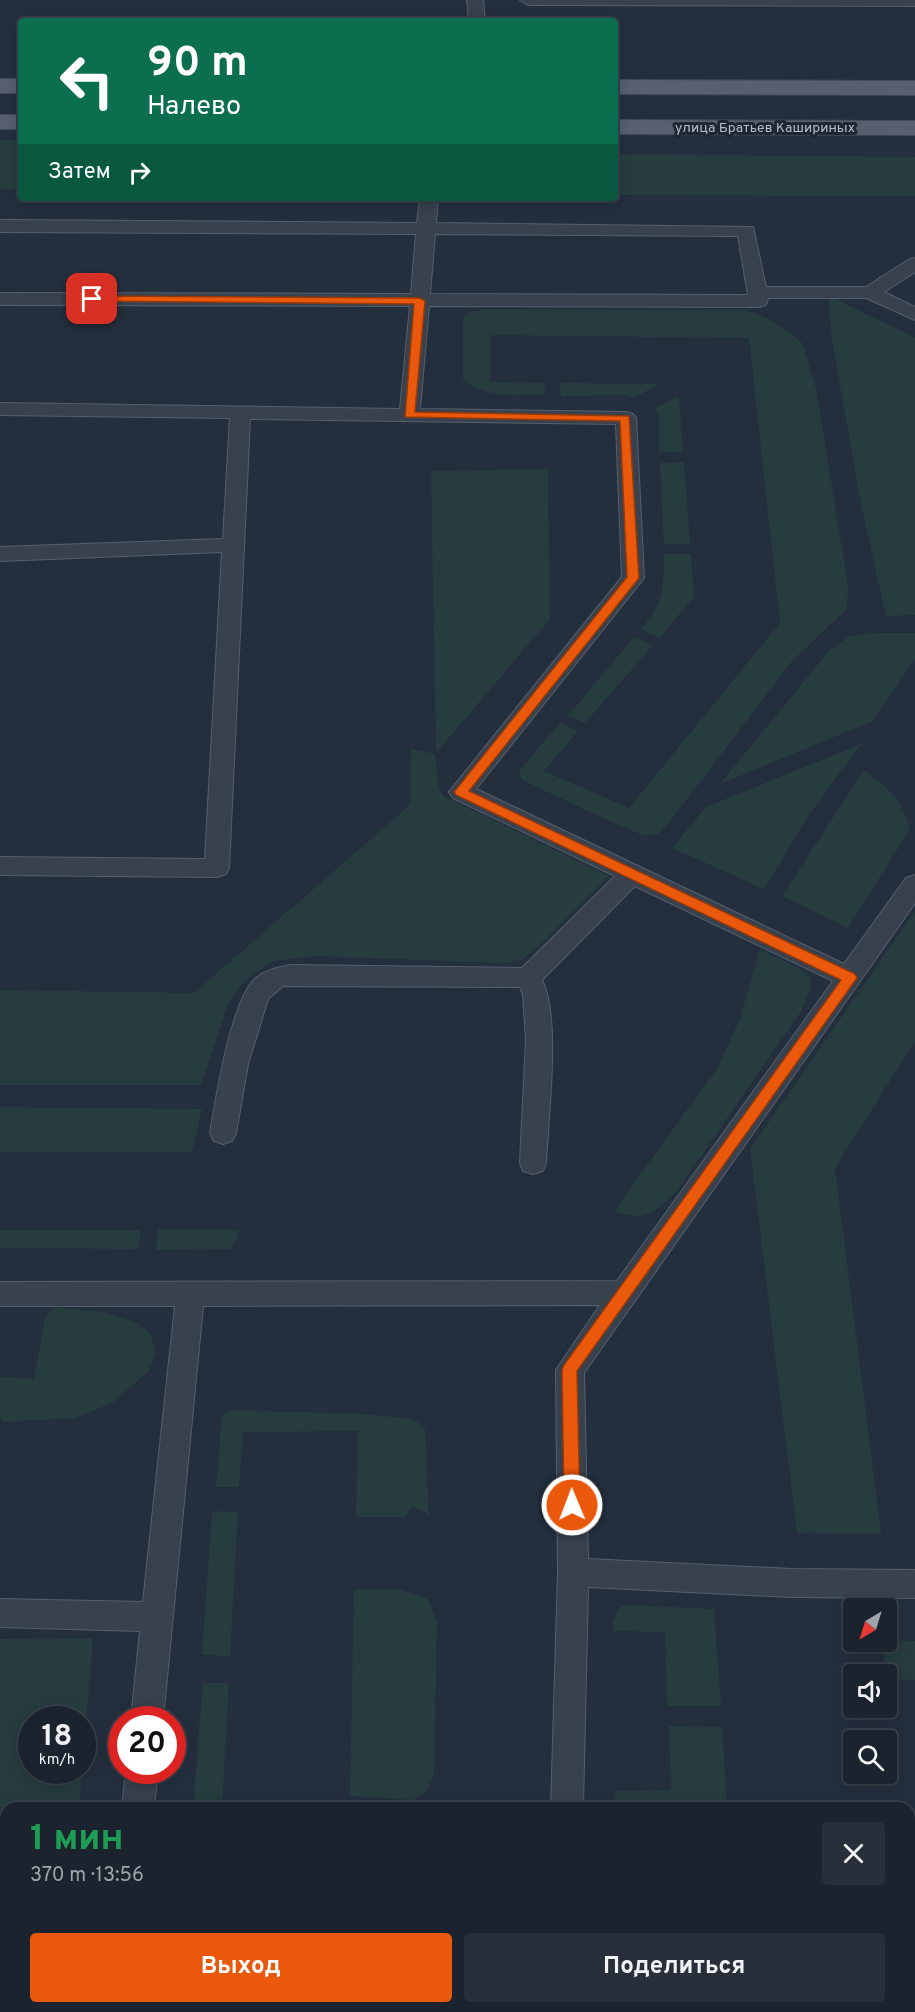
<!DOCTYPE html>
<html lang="ru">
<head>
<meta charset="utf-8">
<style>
  :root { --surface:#1b232e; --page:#282f3a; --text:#f1f3f6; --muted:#a0a4aa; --line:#39404a; --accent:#ea580c }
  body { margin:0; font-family:Overpass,sans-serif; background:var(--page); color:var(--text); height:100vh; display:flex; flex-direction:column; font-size:22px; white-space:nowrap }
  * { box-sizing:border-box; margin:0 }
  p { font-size:20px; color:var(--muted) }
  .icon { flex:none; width:33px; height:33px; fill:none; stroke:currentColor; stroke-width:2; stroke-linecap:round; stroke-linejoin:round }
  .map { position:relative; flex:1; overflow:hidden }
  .side { position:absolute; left:0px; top:1802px; width:915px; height:212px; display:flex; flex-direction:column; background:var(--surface); border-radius:18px 18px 0 0; box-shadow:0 3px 15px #0003,0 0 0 2px var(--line) }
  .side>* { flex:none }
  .top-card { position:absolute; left:18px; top:18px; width:600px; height:183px; border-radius:6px; box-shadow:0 3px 15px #0003,0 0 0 2px var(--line); background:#0b6e4f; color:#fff; overflow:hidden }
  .needle { width:39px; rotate:218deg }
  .buttons { position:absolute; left:843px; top:1598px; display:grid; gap:12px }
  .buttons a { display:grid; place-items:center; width:54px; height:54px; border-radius:6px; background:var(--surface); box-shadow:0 3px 15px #0003,0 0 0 2px var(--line); font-size:30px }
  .speed { position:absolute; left:18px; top:1706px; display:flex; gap:12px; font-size:30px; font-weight:700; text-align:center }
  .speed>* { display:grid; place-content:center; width:78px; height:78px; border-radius:50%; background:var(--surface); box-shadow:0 3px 15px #0003,0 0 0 2px var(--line); line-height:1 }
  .speed small { font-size:15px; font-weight:400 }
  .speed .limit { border:9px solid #d22; background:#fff; color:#111 }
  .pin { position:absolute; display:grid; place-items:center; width:51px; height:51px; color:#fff; margin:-26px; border-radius:12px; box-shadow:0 3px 9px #0006 }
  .me { position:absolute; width:66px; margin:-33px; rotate:359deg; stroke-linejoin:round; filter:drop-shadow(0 0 4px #0008) }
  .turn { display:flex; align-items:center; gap:21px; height:126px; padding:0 30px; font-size:27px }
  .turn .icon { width:78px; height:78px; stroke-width:2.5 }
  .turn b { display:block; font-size:42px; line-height:51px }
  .then { display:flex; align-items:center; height:57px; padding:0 30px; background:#0003; gap:12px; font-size:22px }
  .round { display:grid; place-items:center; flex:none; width:63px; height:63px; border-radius:6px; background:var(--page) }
  .head { display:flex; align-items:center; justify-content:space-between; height:102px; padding:0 30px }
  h1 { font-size:36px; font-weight:700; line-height:45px; color:#1e9e55 }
  .primary-button { display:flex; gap:12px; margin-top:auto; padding:12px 30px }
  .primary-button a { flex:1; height:69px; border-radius:6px; background:var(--accent); color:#fff; font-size:24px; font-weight:700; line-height:69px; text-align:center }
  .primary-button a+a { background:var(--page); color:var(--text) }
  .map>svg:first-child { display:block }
  .green { fill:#263c3f }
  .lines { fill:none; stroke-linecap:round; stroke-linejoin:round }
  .lane-casing { stroke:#565f6c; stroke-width:2 }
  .primary-casing { stroke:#414a57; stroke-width:2 }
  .lane { fill:#38414e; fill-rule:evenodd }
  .primary { fill:#56606e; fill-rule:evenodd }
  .route { fill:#ea580c; stroke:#983908; stroke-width:1.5 }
  .labels { text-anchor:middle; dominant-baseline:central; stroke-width:6; stroke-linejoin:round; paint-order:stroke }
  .far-street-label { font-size:14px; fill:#b4bcc9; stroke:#1d2633 }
</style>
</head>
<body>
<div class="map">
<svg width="915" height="2012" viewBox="0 0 915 2012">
  <rect width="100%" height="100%" fill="#242f3e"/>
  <g class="green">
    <path d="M0,140H21V190L0,189Z"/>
    <path d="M615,154L915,157V196L615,195Z"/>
    <path d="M828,295L915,338V615L886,616L859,494L832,339Z"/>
    <path d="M487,309L745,310L765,317L784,328L803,344L816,389L848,585L847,609L792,661L668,824L658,834L645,836L605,819L522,780L519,771L560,723L578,731L544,771L629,808L780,623L749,338L491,335L490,382L545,383L544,395C513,394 488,399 463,380V317L470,312Z"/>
    <path d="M560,383L659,384L634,398L623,395L561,396Z"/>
    <path d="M679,396L683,452H659V415L655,408Z"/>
    <path d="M684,462L690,544H664L660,463Z"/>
    <path d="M548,469L550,619L436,753L431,471Z"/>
    <path d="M664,554H691L694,597L659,638L641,630C665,599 663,592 664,554Z"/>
    <path d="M873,633H915V659L873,721L720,784L829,651L848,637Z"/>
    <path d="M634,637L653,645L585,723L568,716Z"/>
    <path d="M861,744L809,815L764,889L672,848L706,807Z"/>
    <path d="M411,749L435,754L439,787L443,796L609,876L540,945L521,960L505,963L314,956L273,961L255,973L239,987L228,1004L201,1085H0V990L194,993L410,805Z"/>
    <path d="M864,770C888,788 902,800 910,829L848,928L782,896Z"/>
    <path d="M915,911V1041L835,1168L881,1534L797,1533L750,1149Z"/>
    <path d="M760,949L802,970L810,977L811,987L802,1010L676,1192C655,1213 644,1223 614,1211L718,1067L740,1019Z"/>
    <path d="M0,1107L202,1109L192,1152H0Z"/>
    <path d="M158,1229L239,1230L236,1241L230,1249L156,1250Z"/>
    <path d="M0,1230H141L139,1249L0,1248Z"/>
    <path d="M54,1307L103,1312L136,1322L150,1333L156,1354L148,1372L112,1403L75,1418L2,1422L0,1417V1377L34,1379L45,1318Z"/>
    <path d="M230,1410L363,1414L413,1419L425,1428L429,1517L425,1512L413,1506L404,1517H356L358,1431L243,1432L239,1487H216L222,1415Z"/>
    <path d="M212,1511L238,1512L230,1656L202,1655Z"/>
    <path d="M354,1589L401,1590L427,1598L437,1621L434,1775L426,1792L413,1800L350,1796Z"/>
    <path d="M627,1605L714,1609L721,1706H667L665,1632L613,1631V1620L621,1606Z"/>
    <path d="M93,1638L83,1763L82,1719H32V1770H82L79,1807L6,1808V1930H0V1639Z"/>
    <path d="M881,1641H915V1680H887Z"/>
    <path d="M203,1683H229L222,1807H193Z"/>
    <path d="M669,1726L722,1727L727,1807H616L615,1791L671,1790Z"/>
    <path d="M909,1922H915V2012H784V2007H909Z"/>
    <rect x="346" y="2007" width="84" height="5"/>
  </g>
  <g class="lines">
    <defs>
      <g id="lane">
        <path d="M467,0H483L485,21H469Z"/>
        <path d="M520,0H915V6L528,5Z"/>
        <path d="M420,198H438L436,223L753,227L766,287H866L908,260L915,258V272L884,292L915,307V320L866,298H768L766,305L759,307L429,306L420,409L626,412L633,414L636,418L644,578L476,789L844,964L906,878L915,875V903L584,1373L588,1559L791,1569L915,1570V1598L791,1597L588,1587L583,1808H551L558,1572L556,1370L600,1305L203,1306L163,1719H131L140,1631L0,1627V1599L143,1602L175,1306H0V1282L617,1281L833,981L635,886L542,980C561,1018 548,1117 546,1163L543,1171L533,1174L523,1171L520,1163L526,1040L523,994L520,987L283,986L268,999L248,1064L236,1133L232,1141L223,1144L214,1141L210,1133C216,1098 231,1000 256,978C265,970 279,967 291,965L522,968L615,876L453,798L449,792L622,577L616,424L250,419L229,868L226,874L217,877L0,875V857L205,859L222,552L0,561V547L223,539L230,418L0,415V403L400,409L410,306L0,305V293L411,294L416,234L0,232V220L417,223ZM435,234L738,236L748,295L430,294Z"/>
        <path d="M126,1770H158L154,1808H122Z"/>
        <rect x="909" y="1853" width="6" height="34"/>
        <rect x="0" y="1937" width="6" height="34"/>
        <rect x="552" y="2007" width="34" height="5"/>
      </g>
      <g id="primary">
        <rect x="0" y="79" width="21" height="14"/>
        <path d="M615,80L915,81V95L615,94Z"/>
        <rect x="0" y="115" width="21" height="14"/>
        <path d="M615,120L915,121V135L615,134Z"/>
      </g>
    </defs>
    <use href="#lane" class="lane-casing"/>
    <use href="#primary" class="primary-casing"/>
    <use href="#lane" class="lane"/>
    <use href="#primary" class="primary"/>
  </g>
  <path class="route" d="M92,296L420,298L425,301L415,412L629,416L639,578L469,791L855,974L857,978L577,1371L580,1505L578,1510L572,1512L566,1510L564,1505L562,1370L564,1365L841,980L456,795L454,792L627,577L620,421L405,417L414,304L89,301L87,299Z"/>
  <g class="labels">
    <g class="far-street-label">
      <text x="765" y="128">улица Братьев Кашириных</text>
    </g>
  </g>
</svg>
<div class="buttons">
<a><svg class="needle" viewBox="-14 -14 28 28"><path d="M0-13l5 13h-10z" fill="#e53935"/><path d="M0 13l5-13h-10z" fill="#a0a4aa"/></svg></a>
<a><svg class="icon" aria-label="sound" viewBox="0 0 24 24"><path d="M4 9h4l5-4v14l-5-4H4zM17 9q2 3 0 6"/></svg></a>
<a><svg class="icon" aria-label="search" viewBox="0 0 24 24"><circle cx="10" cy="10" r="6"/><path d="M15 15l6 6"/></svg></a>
</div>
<div class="speed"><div>18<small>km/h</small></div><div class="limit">20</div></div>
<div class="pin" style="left:92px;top:299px;background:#d93025"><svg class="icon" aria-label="arrive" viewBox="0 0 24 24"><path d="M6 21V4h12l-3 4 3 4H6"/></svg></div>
<svg class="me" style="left:572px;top:1505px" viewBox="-20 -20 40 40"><circle r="17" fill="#ea580c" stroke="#fff" stroke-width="3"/><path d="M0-11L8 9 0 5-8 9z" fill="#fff"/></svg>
<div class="top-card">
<div class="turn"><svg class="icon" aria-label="left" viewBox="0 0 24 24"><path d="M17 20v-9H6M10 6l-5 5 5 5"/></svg><div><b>90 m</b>Налево</div></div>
<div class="then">Затем<svg class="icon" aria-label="right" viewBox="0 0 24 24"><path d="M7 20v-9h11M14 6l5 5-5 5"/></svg></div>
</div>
<section class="side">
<div class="head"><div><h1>1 мин</h1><p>370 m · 13:56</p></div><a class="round"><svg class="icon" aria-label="close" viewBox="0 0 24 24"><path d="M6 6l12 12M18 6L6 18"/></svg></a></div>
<div class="primary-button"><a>Выход</a><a>Поделиться</a></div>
</section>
</div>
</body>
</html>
